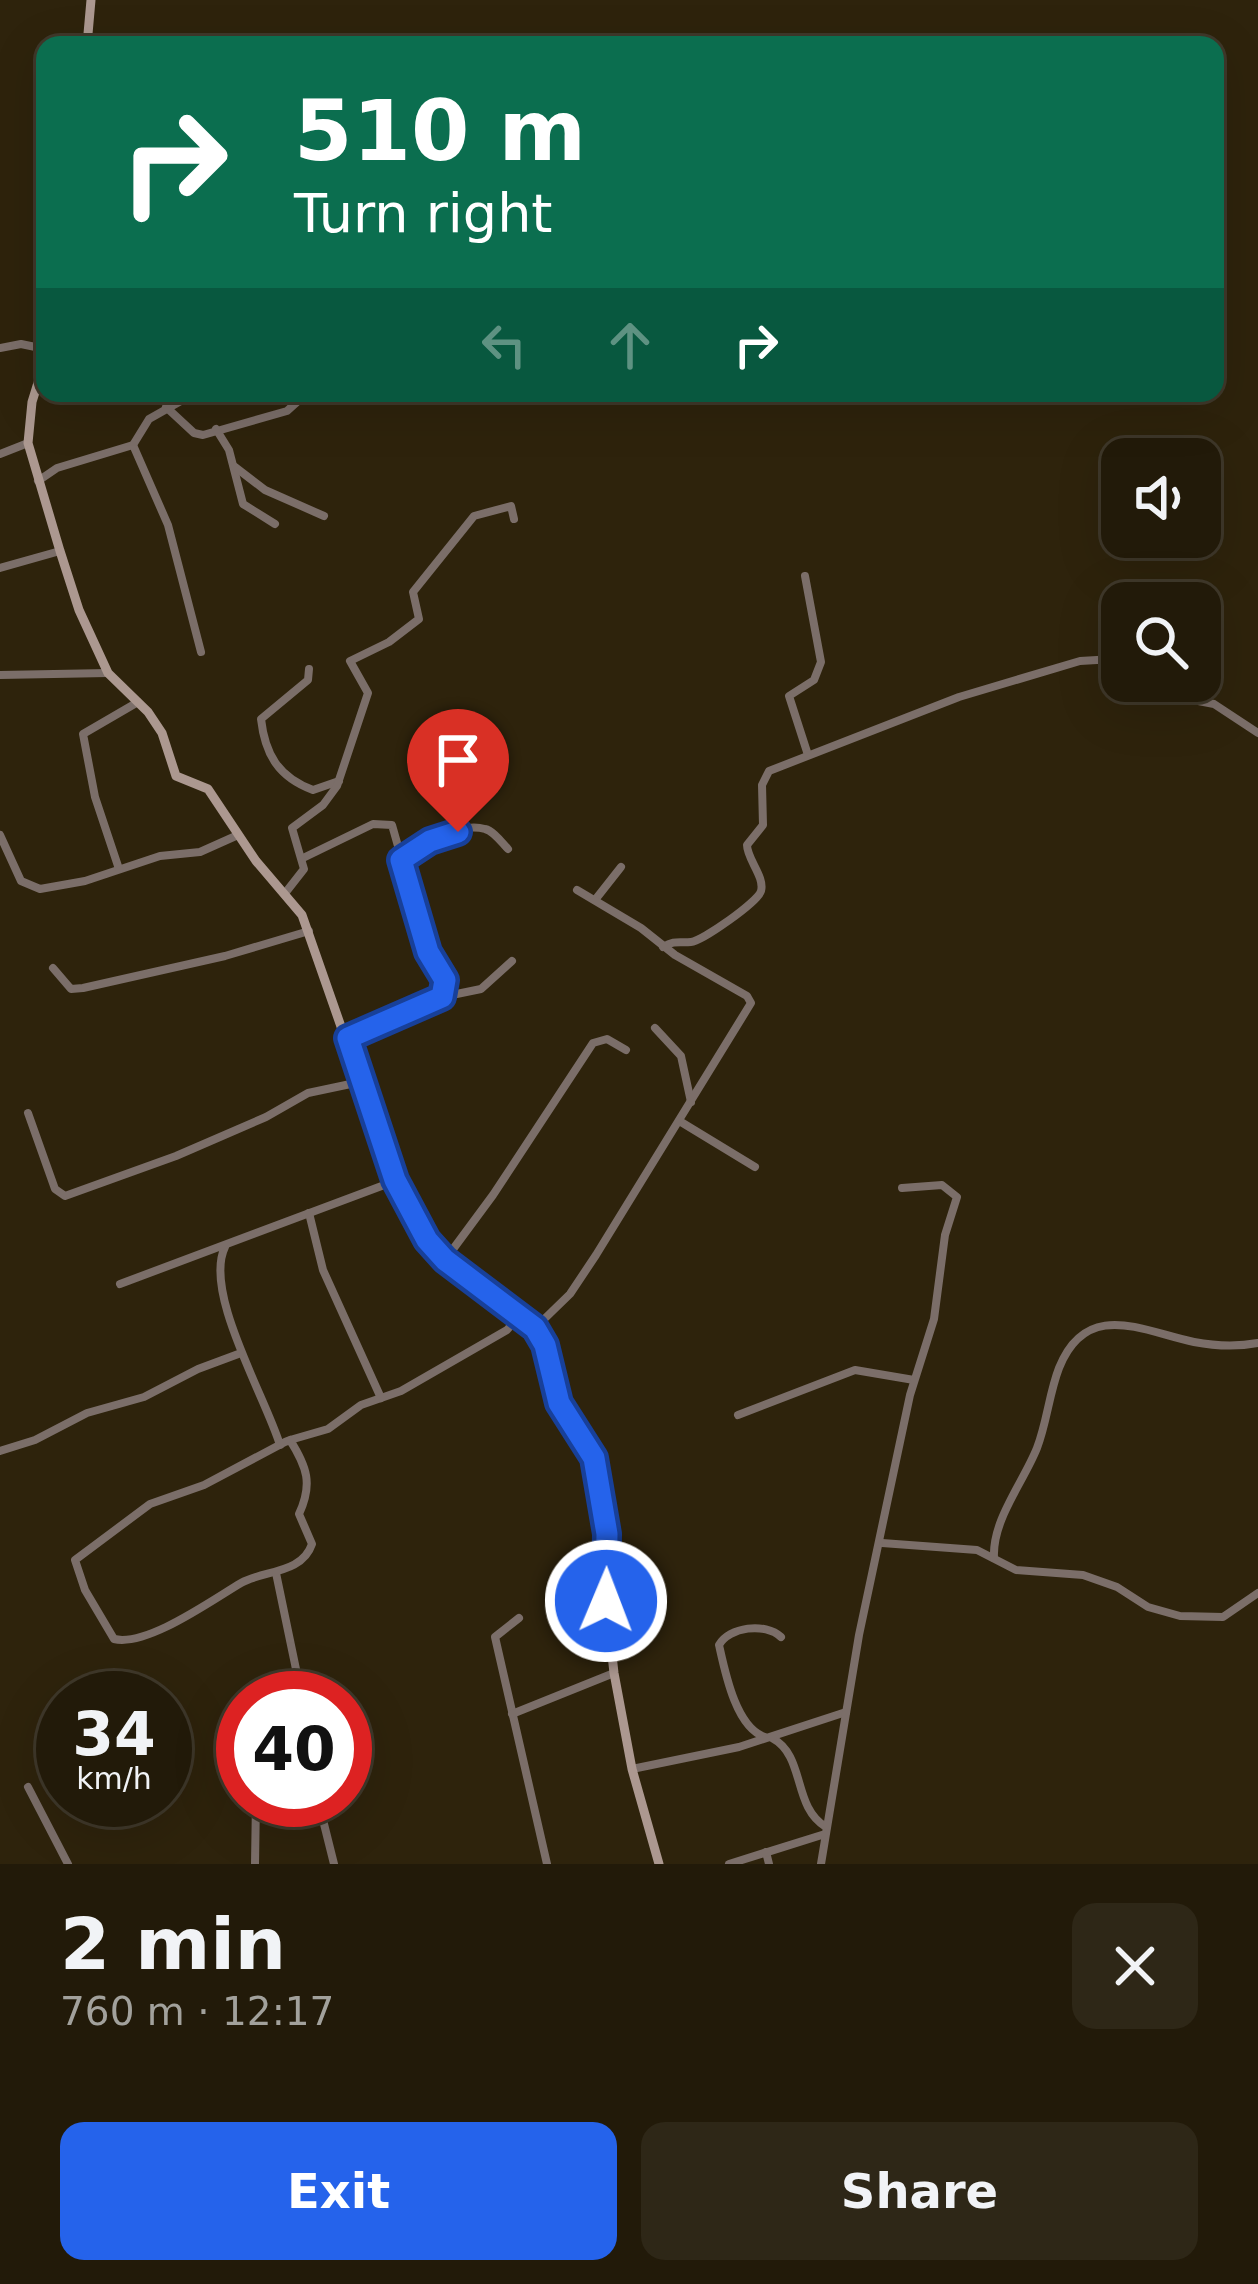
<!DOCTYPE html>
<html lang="en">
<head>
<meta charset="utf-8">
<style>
  :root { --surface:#221a09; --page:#2e2717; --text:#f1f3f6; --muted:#a2a19c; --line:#3f382a; --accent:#2563eb }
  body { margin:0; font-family:"DejaVu Sans",sans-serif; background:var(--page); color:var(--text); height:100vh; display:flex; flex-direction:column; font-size:45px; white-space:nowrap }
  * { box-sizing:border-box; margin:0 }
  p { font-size:39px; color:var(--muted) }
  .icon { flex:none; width:66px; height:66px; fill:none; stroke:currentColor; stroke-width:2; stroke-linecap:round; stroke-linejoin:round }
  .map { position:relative; height:1864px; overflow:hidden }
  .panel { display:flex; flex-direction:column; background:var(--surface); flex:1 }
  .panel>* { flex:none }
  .hud { position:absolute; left:36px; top:36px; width:1188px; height:366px; border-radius:24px; box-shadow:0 12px 48px #0002,0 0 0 3px var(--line); background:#0b6e4f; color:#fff; overflow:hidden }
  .controls { position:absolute; left:1101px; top:438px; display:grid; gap:24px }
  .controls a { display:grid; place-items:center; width:120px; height:120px; border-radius:24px; background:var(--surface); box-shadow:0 12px 48px #0002,0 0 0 3px var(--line); font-size:60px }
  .speed { position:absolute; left:36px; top:1671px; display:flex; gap:24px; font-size:60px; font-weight:700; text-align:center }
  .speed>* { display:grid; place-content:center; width:156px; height:156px; border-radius:50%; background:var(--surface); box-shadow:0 12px 48px #0002,0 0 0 3px var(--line); line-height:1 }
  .speed small { font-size:30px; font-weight:400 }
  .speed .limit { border:18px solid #d22; background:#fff; color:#111 }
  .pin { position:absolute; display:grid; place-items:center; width:102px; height:102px; color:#fff; margin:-123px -51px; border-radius:50% 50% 50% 0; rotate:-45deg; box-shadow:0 0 12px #0007 }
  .pin .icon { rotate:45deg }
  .me { position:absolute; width:132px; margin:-66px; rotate:1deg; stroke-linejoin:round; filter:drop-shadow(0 0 9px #0008) }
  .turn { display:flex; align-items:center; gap:42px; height:252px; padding:0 60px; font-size:54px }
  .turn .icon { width:156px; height:156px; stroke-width:2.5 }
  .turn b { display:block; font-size:84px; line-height:102px }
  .lanes { display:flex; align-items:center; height:114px; padding:0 60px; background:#0003; justify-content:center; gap:60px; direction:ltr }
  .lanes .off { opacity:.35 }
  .round { display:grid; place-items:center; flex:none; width:126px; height:126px; border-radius:24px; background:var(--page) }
  .overview { display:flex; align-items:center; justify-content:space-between; height:204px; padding:0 60px }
  h1 { font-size:72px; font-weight:600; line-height:90px }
  .cta { display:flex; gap:24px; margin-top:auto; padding:24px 60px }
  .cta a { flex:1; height:138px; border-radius:24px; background:var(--accent); color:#fff; font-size:48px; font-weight:600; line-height:138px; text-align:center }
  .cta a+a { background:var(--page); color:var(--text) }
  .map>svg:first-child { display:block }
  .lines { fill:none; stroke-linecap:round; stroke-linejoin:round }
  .street { stroke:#7b6e69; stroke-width:8 }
  .secondary { stroke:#ac9890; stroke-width:9 }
  .route-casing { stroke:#184099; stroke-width:30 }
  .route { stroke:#2563eb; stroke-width:21 }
</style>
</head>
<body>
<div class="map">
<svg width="1258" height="1864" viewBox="0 0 1258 1864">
  <rect width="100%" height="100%" fill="#2e230c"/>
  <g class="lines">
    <g class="street">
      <path d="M0,348L21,344L45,349"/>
      <path d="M166,407L194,433L203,435L287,411L307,393"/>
      <path d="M216,429L229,450L243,504L275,524"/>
      <path d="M133,445L168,525L201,652"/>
      <path d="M0,454L28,443"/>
      <path d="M235,467L265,490L324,516"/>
      <path d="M38,481L57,468L133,445L149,419L195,393"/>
      <path d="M0,568L60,551"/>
      <path d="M805,576L821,662L814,680L789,696L808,755"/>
      <path d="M309,669L308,680L261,719C265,754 278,777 313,790L339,781"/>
      <path d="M0,675L108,673"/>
      <path d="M1124,681L1131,688L1214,704L1258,733"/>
      <path d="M0,835L21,881L40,889L85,881L160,856L200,852L238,835"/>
      <path d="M303,858L373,824L392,825L428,952L445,980L442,997"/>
      <path d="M401,860C422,846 458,821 485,829C494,831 502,843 508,849"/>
      <path d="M119,869L95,797L83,734L138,702"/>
      <path d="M286,892L304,869L292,828L323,805L337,786L368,693L350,661L389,642L419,619L413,592L474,516L511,506L514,519"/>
      <path d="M595,900L621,867"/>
      <path d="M663,947C675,940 678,943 691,942C702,941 758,902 761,891C765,877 747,859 747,845L763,825L762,785L769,771L959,697L1080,661L1114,659L1122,672"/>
      <path d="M53,968L71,989L83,988L225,956L309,931"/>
      <path d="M655,1028L681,1056L691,1102"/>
      <path d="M348,1038L442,997L481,989L512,961"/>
      <path d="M28,1113L55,1189L65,1196L176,1156L266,1117L308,1093L360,1082"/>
      <path d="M681,1122L755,1167"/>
      <path d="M309,1213L323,1270L381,1398"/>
      <path d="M225,1247C203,1292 265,1396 280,1445"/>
      <path d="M445,1260L493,1195L593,1043L607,1039L626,1050"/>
      <path d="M120,1284L395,1181"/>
      <path d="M535,1328L570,1294L596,1255L751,1003L747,996L675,955L641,928L577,890"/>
      <path d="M738,1415L855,1370L914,1380"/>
      <path d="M290,1440C307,1467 313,1484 299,1514L312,1544C302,1574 264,1570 241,1583C212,1600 147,1647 114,1639L85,1590L75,1560L150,1504L204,1485L285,1442L290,1440L328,1429L361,1405L401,1391L507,1330L520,1315"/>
      <path d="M0,1451L35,1440L87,1413L144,1397L198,1369L241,1353"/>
      <path d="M882,1543L977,1550L1016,1570L1083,1575L1117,1587L1148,1607L1180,1616L1223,1617L1258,1593"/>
      <path d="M994,1558C992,1520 1023,1483 1037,1448C1047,1422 1049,1394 1059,1368C1087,1298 1144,1332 1194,1342C1215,1346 1237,1347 1258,1343"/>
      <path d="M276,1573L302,1698"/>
      <path d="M519,1618L495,1637L547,1864"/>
      <path d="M512,1714L614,1673"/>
      <path d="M765,1737C736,1728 725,1672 719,1645C729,1627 765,1622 781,1637"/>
      <path d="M772,1738C806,1756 792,1807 826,1827"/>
      <path d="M632,1769L739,1747L846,1712"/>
      <path d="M28,1787L68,1864"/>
      <path d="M318,1800L334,1864"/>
      <path d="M766,1852L769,1864"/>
      <path d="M255,1864L256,1800"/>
      <path d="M729,1864L825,1834"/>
      <path d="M821,1864L859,1635L910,1395L934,1319L945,1235L957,1197L942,1185L902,1188"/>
    </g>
    <g class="secondary">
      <path d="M87,45L91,0"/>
      <path d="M45,360L32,402L28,443L60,551L79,610L108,673L148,712L162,733L176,776L208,789L256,861L302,915L395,1181L427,1240L445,1260L520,1315L541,1337L559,1403L594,1458L607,1534L606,1601L614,1673L632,1769L659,1864"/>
    </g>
  </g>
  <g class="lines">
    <defs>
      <path id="route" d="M458,832L430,841L401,860L428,952L445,980L442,997L348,1038L395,1180L427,1240L445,1260L535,1328L545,1345L559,1403L594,1458L607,1534L606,1601"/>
    </defs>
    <use href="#route" class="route-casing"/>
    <use href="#route" class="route"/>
  </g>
</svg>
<div class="controls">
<a><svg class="icon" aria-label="sound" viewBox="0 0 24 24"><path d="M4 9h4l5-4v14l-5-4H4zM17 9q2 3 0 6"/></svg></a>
<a><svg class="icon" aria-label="search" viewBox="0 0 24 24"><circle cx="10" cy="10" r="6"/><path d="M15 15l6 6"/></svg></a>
</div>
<div class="speed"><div>34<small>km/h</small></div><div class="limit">40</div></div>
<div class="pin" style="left:458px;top:832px;background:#d93025"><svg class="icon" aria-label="arrive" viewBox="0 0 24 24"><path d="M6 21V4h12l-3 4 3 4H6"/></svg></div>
<svg class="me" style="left:606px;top:1601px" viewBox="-20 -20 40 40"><circle r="17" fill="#2563eb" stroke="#fff" stroke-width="3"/><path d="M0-11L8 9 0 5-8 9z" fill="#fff"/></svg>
<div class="hud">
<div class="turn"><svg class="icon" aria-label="right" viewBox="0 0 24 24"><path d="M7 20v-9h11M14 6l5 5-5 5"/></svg><div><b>510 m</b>Turn right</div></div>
<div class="lanes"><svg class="icon off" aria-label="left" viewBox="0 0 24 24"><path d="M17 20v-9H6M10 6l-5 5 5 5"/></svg><svg class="icon off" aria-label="ahead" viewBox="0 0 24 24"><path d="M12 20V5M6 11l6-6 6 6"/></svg><svg class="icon" aria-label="right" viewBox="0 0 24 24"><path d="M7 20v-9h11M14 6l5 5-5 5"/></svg></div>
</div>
</div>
<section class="panel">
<div class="overview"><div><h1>2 min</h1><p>760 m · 12:17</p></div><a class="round"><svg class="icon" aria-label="close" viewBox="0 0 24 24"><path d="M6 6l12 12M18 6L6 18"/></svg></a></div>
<div class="cta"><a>Exit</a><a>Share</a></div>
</section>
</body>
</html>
